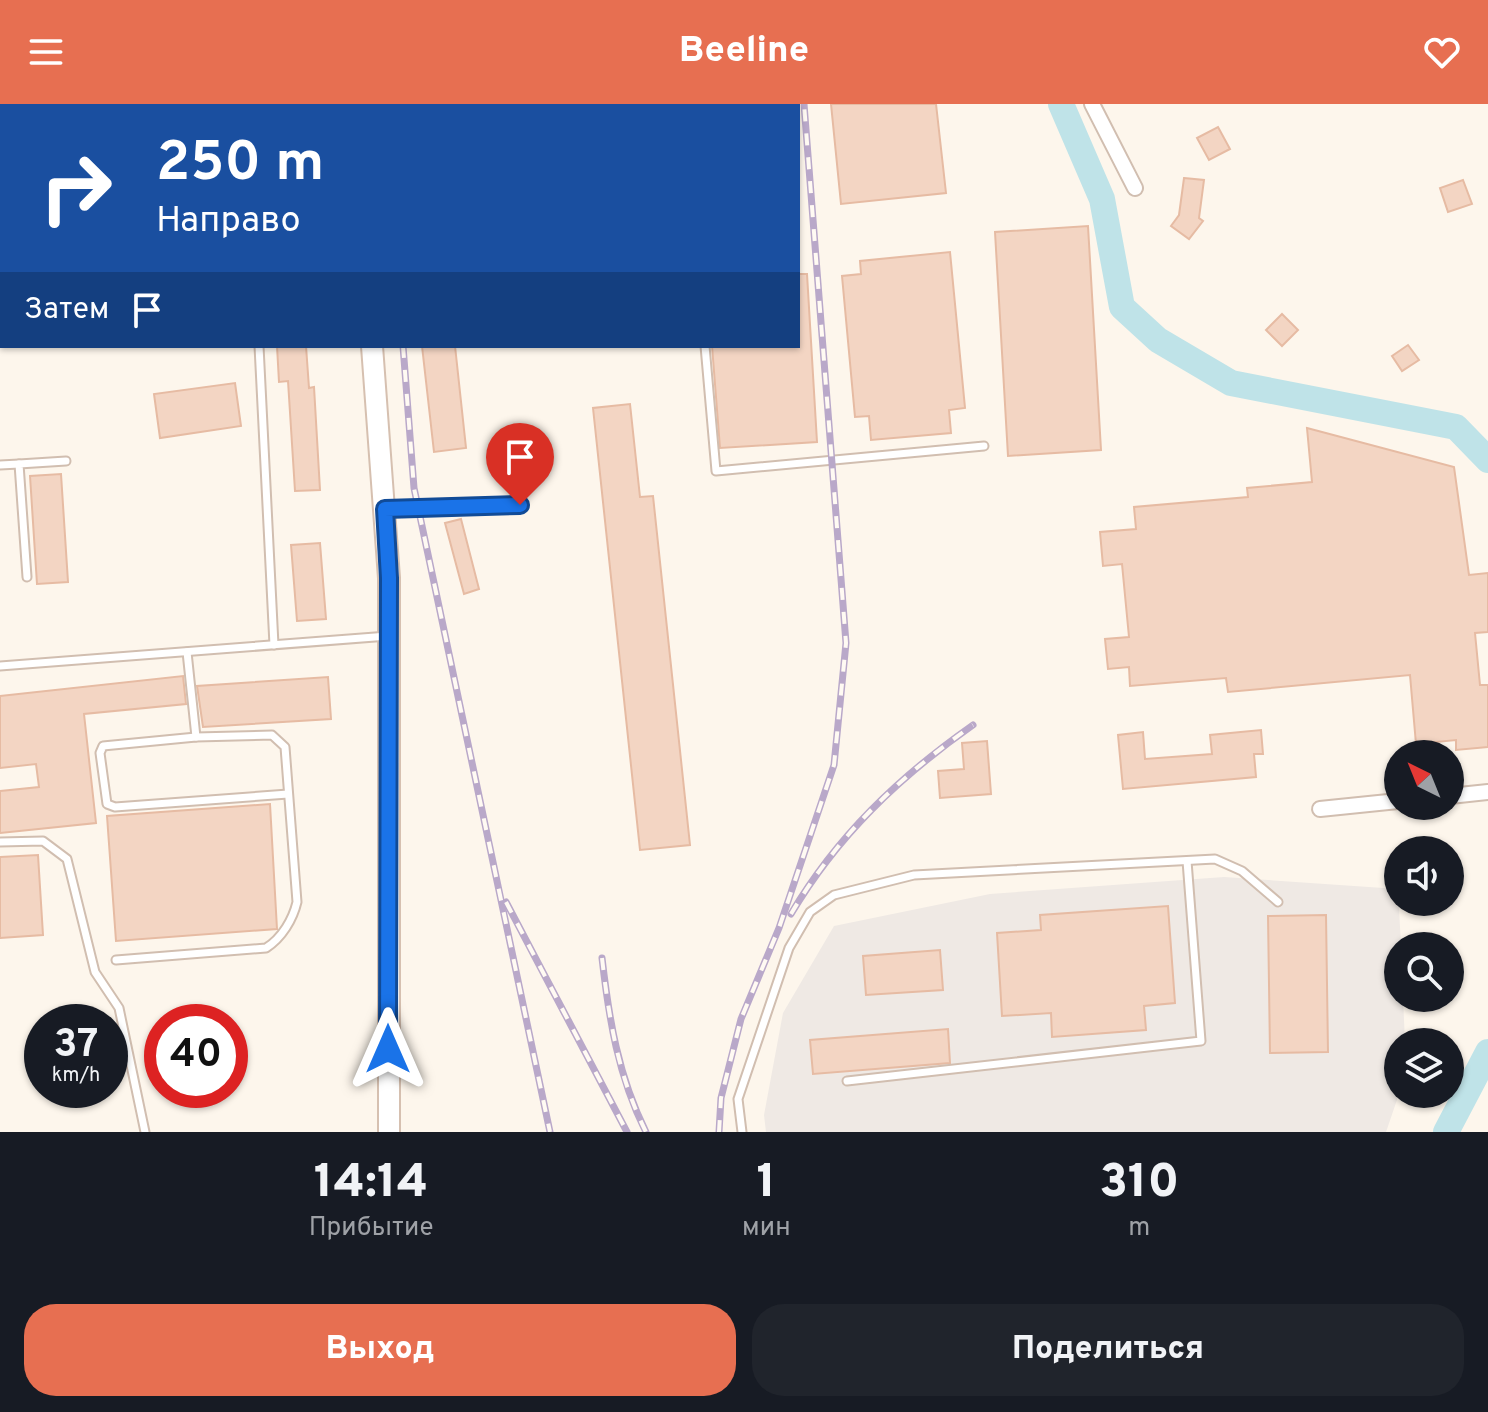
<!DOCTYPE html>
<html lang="ru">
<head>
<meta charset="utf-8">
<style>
  :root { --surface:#171b24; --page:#20242c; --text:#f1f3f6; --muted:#9ea1a6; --accent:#e76f51 }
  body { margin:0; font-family:Overpass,sans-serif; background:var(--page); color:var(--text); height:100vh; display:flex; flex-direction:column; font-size:30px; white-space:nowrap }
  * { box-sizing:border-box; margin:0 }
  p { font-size:26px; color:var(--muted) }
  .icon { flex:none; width:44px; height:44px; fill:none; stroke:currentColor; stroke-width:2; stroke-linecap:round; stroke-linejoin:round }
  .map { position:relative; height:1028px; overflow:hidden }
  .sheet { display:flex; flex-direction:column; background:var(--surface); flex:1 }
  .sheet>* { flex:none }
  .guide { position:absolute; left:0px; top:0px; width:800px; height:244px; box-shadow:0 2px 6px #0004; background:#1a4fa0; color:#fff; overflow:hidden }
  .needle { width:52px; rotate:317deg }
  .controls { position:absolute; left:1384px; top:636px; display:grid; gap:16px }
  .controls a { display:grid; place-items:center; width:80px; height:80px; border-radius:50%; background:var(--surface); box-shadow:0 2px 6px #0004; font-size:40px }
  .speed { position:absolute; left:24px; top:900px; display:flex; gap:16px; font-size:40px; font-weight:700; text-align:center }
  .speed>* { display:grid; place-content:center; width:104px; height:104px; border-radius:50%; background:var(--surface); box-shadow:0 2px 6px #0004; line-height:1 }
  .speed small { font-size:20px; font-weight:400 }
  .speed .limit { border:12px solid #d22; background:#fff; color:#111 }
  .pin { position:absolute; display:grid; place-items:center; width:68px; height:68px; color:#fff; margin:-82px -34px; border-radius:50% 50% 50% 0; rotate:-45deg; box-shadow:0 0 8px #0007 }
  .pin .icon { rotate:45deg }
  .me { position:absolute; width:88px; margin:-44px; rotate:0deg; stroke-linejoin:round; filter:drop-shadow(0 0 6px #0008) }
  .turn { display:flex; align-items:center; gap:28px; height:168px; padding:0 24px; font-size:36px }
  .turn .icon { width:104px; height:104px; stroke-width:2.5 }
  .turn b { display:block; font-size:56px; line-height:68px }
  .then { display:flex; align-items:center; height:76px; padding:0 24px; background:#0003; gap:16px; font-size:30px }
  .eta { display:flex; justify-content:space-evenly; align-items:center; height:136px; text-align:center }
  .eta b { font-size:48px; font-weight:800; line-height:56px }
  .action { display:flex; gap:16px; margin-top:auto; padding:16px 24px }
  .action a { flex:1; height:92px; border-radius:32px; background:var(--accent); color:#fff; font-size:32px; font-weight:800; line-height:92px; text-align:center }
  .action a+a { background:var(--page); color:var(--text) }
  header { display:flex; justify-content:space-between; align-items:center; height:104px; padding:0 24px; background:var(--accent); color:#fff; font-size:36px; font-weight:800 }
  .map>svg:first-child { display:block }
  .industrial { fill:#efe9e4 }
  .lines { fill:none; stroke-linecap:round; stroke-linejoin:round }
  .river { stroke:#bfe3e8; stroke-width:26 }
  .building { fill:#f3d5c3; stroke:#e6bba3; stroke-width:2 }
  .lane-casing { stroke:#d1beb0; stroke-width:11 }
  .street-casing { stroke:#d1beb0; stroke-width:18 }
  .secondary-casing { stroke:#d6c0b0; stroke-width:24 }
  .lane { stroke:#fff; stroke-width:7 }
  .street { stroke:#fff; stroke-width:14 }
  .secondary { stroke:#fff; stroke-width:20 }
  .rail-casing { stroke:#b9a8c9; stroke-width:7 }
  .rail { stroke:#fffaf3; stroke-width:4; stroke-dasharray:12; stroke-linecap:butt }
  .route-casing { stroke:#114b97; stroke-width:20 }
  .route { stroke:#1a73e8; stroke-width:14 }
</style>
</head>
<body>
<header><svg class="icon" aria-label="menu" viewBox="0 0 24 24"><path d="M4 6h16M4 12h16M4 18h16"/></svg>Beeline<svg class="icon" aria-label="heart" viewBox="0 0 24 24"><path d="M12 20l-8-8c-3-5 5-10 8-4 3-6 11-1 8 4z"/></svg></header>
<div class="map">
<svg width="1488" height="1028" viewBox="0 0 1488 1028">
  <rect width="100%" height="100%" fill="#fdf6ec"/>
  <path class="industrial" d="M1224,773L1398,785L1401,842H1398V894H1403L1405,938H1398L1399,990L1386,1028H766L764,1011L783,909L834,822L990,790Z"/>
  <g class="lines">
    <g class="river">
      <path d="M1061,0L1102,95L1122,203L1158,236L1231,279L1456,323L1488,356"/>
      <path d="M1446,1028L1488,948"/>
    </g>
  </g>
  <g class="building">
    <path d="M831,0H936L946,89L841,100Z"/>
    <path d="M1218,23L1230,45L1209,56L1197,34Z"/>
    <path d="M1184,74L1204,76L1199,114L1203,117L1189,135L1171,122L1179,111Z"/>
    <path d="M1463,76L1472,100L1448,108L1440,84Z"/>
    <path d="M1088,122L1101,346L1008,352L995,128Z"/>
    <path d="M950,148L965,304L949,306L951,329L871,336L869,312L855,313L842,172L861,170L860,157Z"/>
    <path d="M798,170H807L817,338L720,344L712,242H798Z"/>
    <path d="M1282,210L1298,226L1282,242L1266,226Z"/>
    <path d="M1408,241L1419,256L1402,267L1392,252Z"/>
    <path d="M277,242H306L309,284L314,283L320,386L295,387L288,277L279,278Z"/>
    <path d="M422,242H455L466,344L434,348Z"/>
    <path d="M235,279L241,322L160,334L154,290Z"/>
    <path d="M630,300L640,393L653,392L690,741L640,746L593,304Z"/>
    <path d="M1307,324L1454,363L1469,471L1488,469V528L1475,529L1480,581H1488V643L1456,646V636L1416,640L1410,571L1228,588L1226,574L1130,582L1129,563L1108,565L1105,535L1129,533L1122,460L1103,462L1100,428L1136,425L1134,403L1248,393L1247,384L1312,378Z"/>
    <path d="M61,370L68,478L37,480L30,372Z"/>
    <path d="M461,415L479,485L464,490L445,419Z"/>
    <path d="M320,439L326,515L297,517L291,441Z"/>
    <path d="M183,572L186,600L84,610L96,719L0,729V687L39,683L36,660L0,664V592Z"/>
    <path d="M328,573L331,615L203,623L197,582Z"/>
    <path d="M1261,626L1263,650H1254L1256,673L1123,685L1118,631L1143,628L1145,655L1212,650L1210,631Z"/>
    <path d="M987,637L991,690L940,694L938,667L964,665L962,639Z"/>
    <path d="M270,700L277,825L116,837L107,712Z"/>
    <path d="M38,751L43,831L0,834V753Z"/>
    <path d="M1168,802L1175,899L1144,902L1146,926L1052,933L1051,909L1002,912L997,829L1041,826L1040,811Z"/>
    <path d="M1326,811L1328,948L1270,949L1268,812Z"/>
    <path d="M940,846L943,886L866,891L863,852Z"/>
    <path d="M948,925L950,959L813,970L810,936Z"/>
  </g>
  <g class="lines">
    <defs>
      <g id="lane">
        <path d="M528,0V2"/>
        <path d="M604,0V2"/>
        <path d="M682,0L683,2"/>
        <path d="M259,242L274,541"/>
        <path d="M705,242L716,367L984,342"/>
        <path d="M0,361L19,360"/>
        <path d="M387,405L520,401"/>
        <path d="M27,473L19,360L66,357"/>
        <path d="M0,562L388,532"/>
        <path d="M196,633L103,642L100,649L107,700L115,703L288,690"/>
        <path d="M0,738L43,737L67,755L95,868L119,904L145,1028"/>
        <path d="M116,856L266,844C282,834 293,815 297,798L285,643L272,631L196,633L187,548"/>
        <path d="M847,977L1201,937L1187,757"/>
        <path d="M742,1028L738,995L789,844L810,808L834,791L914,771L1215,755L1242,767L1278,798"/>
      </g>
      <g id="street">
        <path d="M1092,0L1135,84"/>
        <path d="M1450,692L1488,688"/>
        <path d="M1320,705L1398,697"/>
      </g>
      <g id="secondary">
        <path d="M354,0V2"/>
        <path d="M372,242L389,474V1028"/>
      </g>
    </defs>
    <use href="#lane" class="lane-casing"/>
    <use href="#street" class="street-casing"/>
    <use href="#secondary" class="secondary-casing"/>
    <use href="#lane" class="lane"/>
    <use href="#street" class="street"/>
    <use href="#secondary" class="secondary"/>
    <defs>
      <g id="rail">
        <path d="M382,0V2"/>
        <path d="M403,242L414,384L550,1028"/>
        <path d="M506,798L627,1028"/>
        <path d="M791,810C837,732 899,673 973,621"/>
        <path d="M602,854C609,915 618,972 646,1028"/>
        <path d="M719,1028L721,994L741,915L779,824L834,661L846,539L804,0"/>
      </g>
    </defs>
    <use href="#rail" class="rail-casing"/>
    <use href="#rail" class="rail"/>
  </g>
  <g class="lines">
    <defs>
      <path id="route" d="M388,945L389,474L385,405L520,401"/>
    </defs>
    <use href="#route" class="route-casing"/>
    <use href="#route" class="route"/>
  </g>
</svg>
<div class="controls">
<a><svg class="needle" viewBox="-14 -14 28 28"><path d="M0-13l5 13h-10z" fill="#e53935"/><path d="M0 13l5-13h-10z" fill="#9ea1a6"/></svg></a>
<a><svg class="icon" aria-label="sound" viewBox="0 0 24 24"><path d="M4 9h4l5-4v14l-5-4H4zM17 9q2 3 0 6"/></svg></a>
<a><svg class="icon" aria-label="search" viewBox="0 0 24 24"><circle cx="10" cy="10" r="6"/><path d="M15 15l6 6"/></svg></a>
<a><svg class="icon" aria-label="layers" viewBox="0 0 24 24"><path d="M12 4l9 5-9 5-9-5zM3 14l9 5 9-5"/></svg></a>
</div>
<div class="speed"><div>37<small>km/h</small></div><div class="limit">40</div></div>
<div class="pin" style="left:520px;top:401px;background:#d93025"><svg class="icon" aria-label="arrive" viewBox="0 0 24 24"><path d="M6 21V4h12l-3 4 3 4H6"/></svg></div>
<svg class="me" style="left:388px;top:945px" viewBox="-20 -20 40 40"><path d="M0-17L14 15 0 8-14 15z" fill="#1a73e8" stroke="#fff" stroke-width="4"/></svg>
<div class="guide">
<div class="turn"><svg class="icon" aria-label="right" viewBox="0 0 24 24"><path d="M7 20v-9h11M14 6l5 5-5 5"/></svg><div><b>250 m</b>Направо</div></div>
<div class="then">Затем<svg class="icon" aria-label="arrive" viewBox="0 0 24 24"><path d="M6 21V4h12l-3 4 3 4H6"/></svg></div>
</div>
</div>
<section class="sheet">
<div class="eta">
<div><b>14:14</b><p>Прибытие</p></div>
<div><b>1</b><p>мин</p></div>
<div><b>310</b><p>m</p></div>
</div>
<div class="action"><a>Выход</a><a>Поделиться</a></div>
</section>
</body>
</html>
